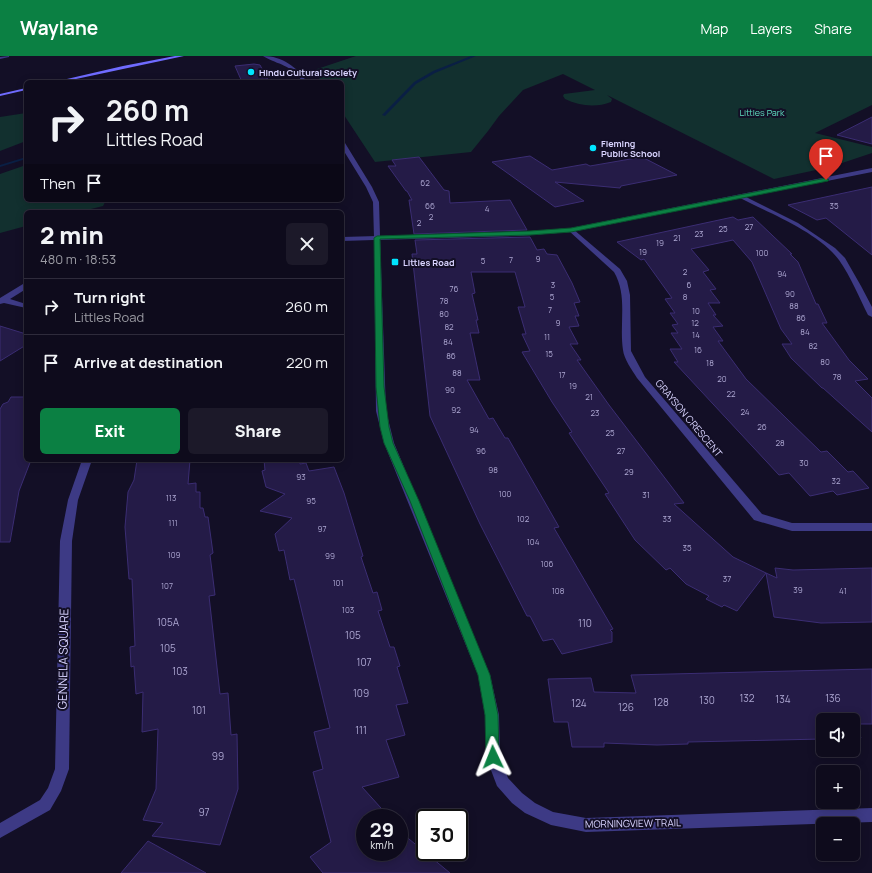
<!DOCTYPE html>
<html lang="en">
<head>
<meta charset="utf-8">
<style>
  :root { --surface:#0e0b1c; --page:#1c1929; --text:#f1f3f6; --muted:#9b9ba3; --line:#2e2b3b; --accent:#0b8043 }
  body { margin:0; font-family:Manrope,sans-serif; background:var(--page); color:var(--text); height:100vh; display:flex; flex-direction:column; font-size:15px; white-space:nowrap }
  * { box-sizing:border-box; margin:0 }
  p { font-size:13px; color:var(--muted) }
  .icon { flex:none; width:22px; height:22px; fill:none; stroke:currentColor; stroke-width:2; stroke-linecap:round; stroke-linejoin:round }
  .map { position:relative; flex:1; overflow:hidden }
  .side { position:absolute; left:24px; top:154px; width:320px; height:252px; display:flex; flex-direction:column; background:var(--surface); border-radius:6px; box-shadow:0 2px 10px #0003,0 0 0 1px var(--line) }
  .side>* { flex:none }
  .banner { position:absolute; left:24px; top:24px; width:320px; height:122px; border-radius:6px; box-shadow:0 2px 10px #0003,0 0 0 1px var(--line); background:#0e0b1c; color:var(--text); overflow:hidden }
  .buttons { position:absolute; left:816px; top:657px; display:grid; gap:8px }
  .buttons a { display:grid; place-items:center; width:44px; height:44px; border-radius:6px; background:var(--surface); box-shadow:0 2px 10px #0003,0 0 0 1px var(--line); font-size:20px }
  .speed { position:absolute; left:356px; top:753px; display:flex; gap:8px; font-size:20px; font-weight:700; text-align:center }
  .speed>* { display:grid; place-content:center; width:52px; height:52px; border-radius:50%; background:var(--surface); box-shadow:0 2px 10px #0003,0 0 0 1px var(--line); line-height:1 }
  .speed small { font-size:10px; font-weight:400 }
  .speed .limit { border:2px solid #111; border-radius:6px; background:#fff; color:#111 }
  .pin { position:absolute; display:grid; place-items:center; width:34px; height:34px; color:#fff; margin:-41px -17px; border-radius:50% 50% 50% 0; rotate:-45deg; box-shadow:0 0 4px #0007 }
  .pin .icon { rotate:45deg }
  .me { position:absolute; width:44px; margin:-22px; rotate:358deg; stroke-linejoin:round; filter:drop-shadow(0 0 3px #0008) }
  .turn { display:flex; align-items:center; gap:14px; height:84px; padding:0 16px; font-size:18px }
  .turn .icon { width:52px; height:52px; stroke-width:2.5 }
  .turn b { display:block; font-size:28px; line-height:34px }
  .then { display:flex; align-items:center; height:38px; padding:0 16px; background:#0003; gap:8px; font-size:15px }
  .round { display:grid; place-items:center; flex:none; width:42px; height:42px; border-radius:6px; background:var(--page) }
  .summary { display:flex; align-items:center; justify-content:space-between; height:68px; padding:0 16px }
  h1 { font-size:24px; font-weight:800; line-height:30px }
  .primary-button { display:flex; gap:8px; margin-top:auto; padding:8px 16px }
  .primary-button a { flex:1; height:46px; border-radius:6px; background:var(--accent); color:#fff; font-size:16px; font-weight:800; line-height:46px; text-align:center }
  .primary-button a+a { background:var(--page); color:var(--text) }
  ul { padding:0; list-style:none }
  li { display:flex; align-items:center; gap:12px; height:56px; padding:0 16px; border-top:1px solid var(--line) }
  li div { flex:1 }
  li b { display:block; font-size:15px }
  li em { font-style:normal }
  header { display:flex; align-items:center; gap:24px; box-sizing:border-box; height:56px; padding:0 20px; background:var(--accent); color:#fff }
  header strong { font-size:19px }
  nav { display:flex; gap:22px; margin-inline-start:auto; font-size:14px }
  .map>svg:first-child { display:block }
  .green { fill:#12302f }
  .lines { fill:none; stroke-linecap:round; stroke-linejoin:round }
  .stream { fill:#0a1f44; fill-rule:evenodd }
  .building { fill:#241b47; stroke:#3b2d73 }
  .minor { fill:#3d3a85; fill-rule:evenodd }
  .tertiary { fill:#3d3a85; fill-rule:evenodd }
  .secondary { fill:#6f6bff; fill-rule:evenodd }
  .route { fill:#0b8043; stroke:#07532c }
  .poi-dot { fill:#00e5ff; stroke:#130f26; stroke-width:1.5 }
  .labels { text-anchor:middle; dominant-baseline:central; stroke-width:4; stroke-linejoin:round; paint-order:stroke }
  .number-label { font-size:8px; fill:#aca6d1 }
  .far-poi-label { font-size:9px; font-weight:bold; fill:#d9d4ff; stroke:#130f26; text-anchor:start }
  .far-park-label { font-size:9px; fill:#5fe0c0; stroke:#130f26 }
  .street-label { font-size:10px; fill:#d9d4ff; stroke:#130f26 }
  .near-number-label { font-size:10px; fill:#aca6d1 }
  .near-street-label { font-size:12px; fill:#d9d4ff; stroke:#130f26 }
</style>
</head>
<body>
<header>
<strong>Waylane</strong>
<nav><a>Map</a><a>Layers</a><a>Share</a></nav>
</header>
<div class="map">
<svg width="872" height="817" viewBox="0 0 872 817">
  <rect width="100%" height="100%" fill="#130f26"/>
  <g class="green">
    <path d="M356,0H872V49L815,77L872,91V97L830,111L774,123L607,39L612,43L611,46C596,52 579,50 565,43L563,40L564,38L595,34L563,18L523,34L499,60L488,75L471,96L375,106L342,56V26C327,26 320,29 314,14Z"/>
    <path d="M26,57V85L0,95V61Z"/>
    <path d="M26,109V144H106L103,150L79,156H26V170L0,177V118Z"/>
  </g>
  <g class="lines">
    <g class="stream">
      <path d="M471,0H476L435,17L416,28L385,60L382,59L414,26L433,15Z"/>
      <path d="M26,101V103L0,111V109Z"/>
    </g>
  </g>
  <g class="building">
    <path d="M254,8L260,9L269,26H242L235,10Z"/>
    <path d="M872,61V88L837,79Z"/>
    <path d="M530,100L552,114L586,108L590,110L642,101L677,119L621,130L620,132L555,126L584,145L555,151L492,106Z"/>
    <path d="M419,101L444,134L449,135L450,147L510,144L527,174L414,178L409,144H412L407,135H406L388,110H396L392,104Z"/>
    <path d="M872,131V199L826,162L817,164L788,149Z"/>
    <path d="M733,161L738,164L753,161L792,198H790L798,206L816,248H818L827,267H822L849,304L868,323L855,325L872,342V376L823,332H822L791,302L782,288H792L781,273L752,206L733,184L691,193L709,214L703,216L716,233L710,234L720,247H708L716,259H713L723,270L713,271L723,285H718L746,323L786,362L821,396L827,395L848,416L853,415L869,432L837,439L833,435L810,440L789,417L779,419L674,306H678L670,293H682L671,277H678L672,269L678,268L670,257H675L665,243L672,242L644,203L641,204L617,186Z"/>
    <path d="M530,181L537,194L544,193L547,198L557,199L572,227L580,246L574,247L579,260H575L579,270L569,271L578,288H570L581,304H577L609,349L684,447L674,448L733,501L766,517L737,555L724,549L722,551L706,543L709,540L686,528L670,512L666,514L635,484L605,438L609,437L569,377L572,376L552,346L522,296L530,295L522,278H526L518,251H525L515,216H471L475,237L472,238L478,264H476L479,277H470L480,324H467L489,363L493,362L505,382H508L559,471L554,472L613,573L610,574L612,576V586L562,598L553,583L543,585L530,560H527L480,468L430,360L412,198H417L415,184Z"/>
    <path d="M0,270L26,278V289L0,305Z"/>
    <path d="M11,341H26V404H31L19,435L10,486H0V353L3,348L8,346Z"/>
    <path d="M137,404H190L188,428L196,427V436H200V452H203L205,461H208L213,497L210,499L215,539L209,540L220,638L228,637L231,679L237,678L238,733L220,789L152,780L163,767L143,764L156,733L158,673L142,676L143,636L136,638L134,610L131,611L130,591L135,590L132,523H129L125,471L128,436L134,424Z"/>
    <path d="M264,404H300V408L306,407L309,415L334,411L344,437L363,500L361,501L373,537L377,536L382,554L378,555L390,591H394L400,610L397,611L408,647L396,649L405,679L386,684L399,721L362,731L390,762H365V796H399V772L409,783L450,817H323L310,801L331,786L313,716L323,713L314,676L330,672L294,523L290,524L284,494L279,495L275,478L292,462L260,455L285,438L266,431L262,415L265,414Z"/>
    <path d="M775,512L793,514L872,512V566L821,567L774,561L766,517L777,522Z"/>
    <path d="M872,613V668H855L861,682L853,683V664H823V683L688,686V688L657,689L604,687V691H572L568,666H554L548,623L591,622L594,636L636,637L631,619Z"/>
    <path d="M148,785L206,817H121Z"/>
  </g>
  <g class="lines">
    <g class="minor">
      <path d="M9,0V1L0,3V1Z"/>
      <path d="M742,139L798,167L835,192L845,202L861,230L872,251V261L868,259C859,241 851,221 839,204C818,176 771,158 740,142L739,141Z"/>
      <path d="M569,173H573L620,213L627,225L630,239L631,295L645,321L762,458L792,467H872V475H792L754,464L637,322C632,314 624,303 623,294C619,267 628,240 614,216L569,175Z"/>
      <path d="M377,180L380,182L386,355L394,387L490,619L499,659L500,701L508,722L522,737L535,747L553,756L586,762L872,752V766L586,776L551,769L525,757L512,747L497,730L486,701L485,659L478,619L384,387L376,355L374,184L342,185V181Z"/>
      <path d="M23,228H26V233L10,243L26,248V252L4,247L0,248V242Z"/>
      <path d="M82,404H92L78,444L72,485L69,713L61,735L50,754L0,782V767L40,744L48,732L55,713L60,485L68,444Z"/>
    </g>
    <g class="tertiary">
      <path d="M263,0C282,0 297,11 307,26H303C289,7 280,10 263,0Z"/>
      <path d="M342,85L345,87L372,131L379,146L380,180L519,176L571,172L872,112V116L571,176L519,180L377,184L374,182L373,146L366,131L342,92Z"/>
    </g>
    <g class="secondary">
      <path d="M175,0H184L62,26H54L123,10Z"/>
      <path d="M26,32V34L0,40V38Z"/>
    </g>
  </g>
  <path class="route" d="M826,122L829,124L828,125L571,176L530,179L380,183L384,331L389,371L393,387L419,445L490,619L498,659L499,701L497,705L493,707L488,705L486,701L485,659L478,619L410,445L384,387L380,371L376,331L374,182L377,180L530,175L571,172Z"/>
  <g class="poi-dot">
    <circle cx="251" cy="16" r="4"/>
    <circle cx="593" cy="92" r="4"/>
    <rect x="391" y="202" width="8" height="8" rx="2"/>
  </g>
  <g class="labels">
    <g class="number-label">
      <text x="425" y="126">62</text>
      <text x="430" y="149">66</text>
      <text x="834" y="149">35</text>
      <text x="487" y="152">4</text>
      <text x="431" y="160">2</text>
      <text x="419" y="166">2</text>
      <text x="749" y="170">27</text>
      <text x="723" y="172">25</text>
      <text x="699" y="177">23</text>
      <text x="677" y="181">21</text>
      <text x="660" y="186">19</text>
      <text x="643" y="195">19</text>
      <text x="762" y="196">100</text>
      <text x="538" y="202">9</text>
      <text x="511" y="203">7</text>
      <text x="483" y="204">5</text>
      <text x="685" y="215">2</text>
      <text x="782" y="217">94</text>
      <text x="553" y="228">3</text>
      <text x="689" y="228">6</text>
      <text x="454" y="232">76</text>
      <text x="790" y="237">90</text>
      <text x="552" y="240">5</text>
      <text x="685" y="240">8</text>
      <text x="444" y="244">78</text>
      <text x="794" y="249">88</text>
      <text x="550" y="253">7</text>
      <text x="696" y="254">10</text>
      <text x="444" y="257">80</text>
      <text x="801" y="261">86</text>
      <text x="558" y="266">9</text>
      <text x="695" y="266">12</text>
      <text x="449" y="270">82</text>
      <text x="805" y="275">84</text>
      <text x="696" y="278">14</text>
      <text x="547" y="280">11</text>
      <text x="448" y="285">84</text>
      <text x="813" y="289">82</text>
      <text x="698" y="293">16</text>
      <text x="549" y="297">15</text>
      <text x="451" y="299">86</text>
      <text x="825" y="305">80</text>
      <text x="710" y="306">18</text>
      <text x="457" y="316">88</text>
      <text x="562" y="318">17</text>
      <text x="837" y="320">78</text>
      <text x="722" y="322">20</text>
      <text x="573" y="329">19</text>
      <text x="450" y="333">90</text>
      <text x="731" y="337">22</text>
      <text x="589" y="340">21</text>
      <text x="456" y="353">92</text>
      <text x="745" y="355">24</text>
      <text x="595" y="356">23</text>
      <text x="762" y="370">26</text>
      <text x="474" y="373">94</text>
      <text x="610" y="376">25</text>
      <text x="780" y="386">28</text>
      <text x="481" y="394">96</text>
      <text x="621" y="394">27</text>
      <text x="804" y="406">30</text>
      <text x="493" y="413">98</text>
      <text x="629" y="415">29</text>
      <text x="301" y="420">93</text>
      <text x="836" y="424">32</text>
      <text x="505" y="437">100</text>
      <text x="646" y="438">31</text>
      <text x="171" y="441">113</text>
      <text x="311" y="444">95</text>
      <text x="523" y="462">102</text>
      <text x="667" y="462">33</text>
      <text x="173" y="466">111</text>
      <text x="322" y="472">97</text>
      <text x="533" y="485">104</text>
      <text x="687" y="491">35</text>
      <text x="174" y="498">109</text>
      <text x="330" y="499">99</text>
      <text x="547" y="507">106</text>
      <text x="727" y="522">37</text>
      <text x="338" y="526">101</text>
      <text x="167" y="529">107</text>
      <text x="798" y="533">39</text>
      <text x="558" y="534">108</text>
      <text x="843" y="534">41</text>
      <text x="348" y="553">103</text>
    </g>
    <g class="far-poi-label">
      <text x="259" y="16">Hindu Cultural Society</text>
      <text x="601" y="87">Fleming<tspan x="601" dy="10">Public School</tspan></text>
      <text x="403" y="206">Littles Road</text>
    </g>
    <g class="far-park-label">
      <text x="762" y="56">Littles Park</text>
    </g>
    <g class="street-label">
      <text transform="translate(689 362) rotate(50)">GRAYSON CRESCENT</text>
      <text transform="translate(633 767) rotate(-1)">MORNINGVIEW TRAIL</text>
    </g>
    <g class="near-number-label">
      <text x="168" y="566">105A</text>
      <text x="585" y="567">110</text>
      <text x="353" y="579">105</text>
      <text x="168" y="592">105</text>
      <text x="364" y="606">107</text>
      <text x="180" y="615">103</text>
      <text x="361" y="637">109</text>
      <text x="747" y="642">132</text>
      <text x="833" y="642">136</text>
      <text x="783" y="643">134</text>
      <text x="707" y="644">130</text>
      <text x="661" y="646">128</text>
      <text x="579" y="647">124</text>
      <text x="626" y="651">126</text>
      <text x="199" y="654">101</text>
      <text x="361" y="674">111</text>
      <text x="218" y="700">99</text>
      <text x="204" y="756">97</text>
    </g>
    <g class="near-street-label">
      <text transform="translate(63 603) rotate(-89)">GENNELA SQUARE</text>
    </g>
  </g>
</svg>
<div class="buttons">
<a><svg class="icon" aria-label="sound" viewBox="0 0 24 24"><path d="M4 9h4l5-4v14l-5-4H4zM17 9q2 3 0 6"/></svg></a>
<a>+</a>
<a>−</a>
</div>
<div class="speed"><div>29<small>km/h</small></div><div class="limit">30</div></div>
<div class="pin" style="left:826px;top:124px;background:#d93025"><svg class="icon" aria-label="arrive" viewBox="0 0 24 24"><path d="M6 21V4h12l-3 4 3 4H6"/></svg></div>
<svg class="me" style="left:493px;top:701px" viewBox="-20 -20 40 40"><path d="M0-17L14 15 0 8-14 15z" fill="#0b8043" stroke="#fff" stroke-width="4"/></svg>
<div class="banner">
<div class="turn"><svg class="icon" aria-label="right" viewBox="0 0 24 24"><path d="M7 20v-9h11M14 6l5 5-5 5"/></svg><div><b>260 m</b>Littles Road</div></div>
<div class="then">Then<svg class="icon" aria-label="arrive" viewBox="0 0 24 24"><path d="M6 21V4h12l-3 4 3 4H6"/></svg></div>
</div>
<section class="side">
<div class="summary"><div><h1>2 min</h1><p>480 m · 18:53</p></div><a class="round"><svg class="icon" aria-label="close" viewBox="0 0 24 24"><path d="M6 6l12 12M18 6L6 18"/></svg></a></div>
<ul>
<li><svg class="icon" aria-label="right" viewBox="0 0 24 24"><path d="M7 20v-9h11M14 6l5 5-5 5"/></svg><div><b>Turn right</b><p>Littles Road</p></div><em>260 m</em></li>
<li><svg class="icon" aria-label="arrive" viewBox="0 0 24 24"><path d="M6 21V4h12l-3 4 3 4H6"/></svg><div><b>Arrive at destination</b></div><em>220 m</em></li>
</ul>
<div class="primary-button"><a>Exit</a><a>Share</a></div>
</section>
</div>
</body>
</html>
